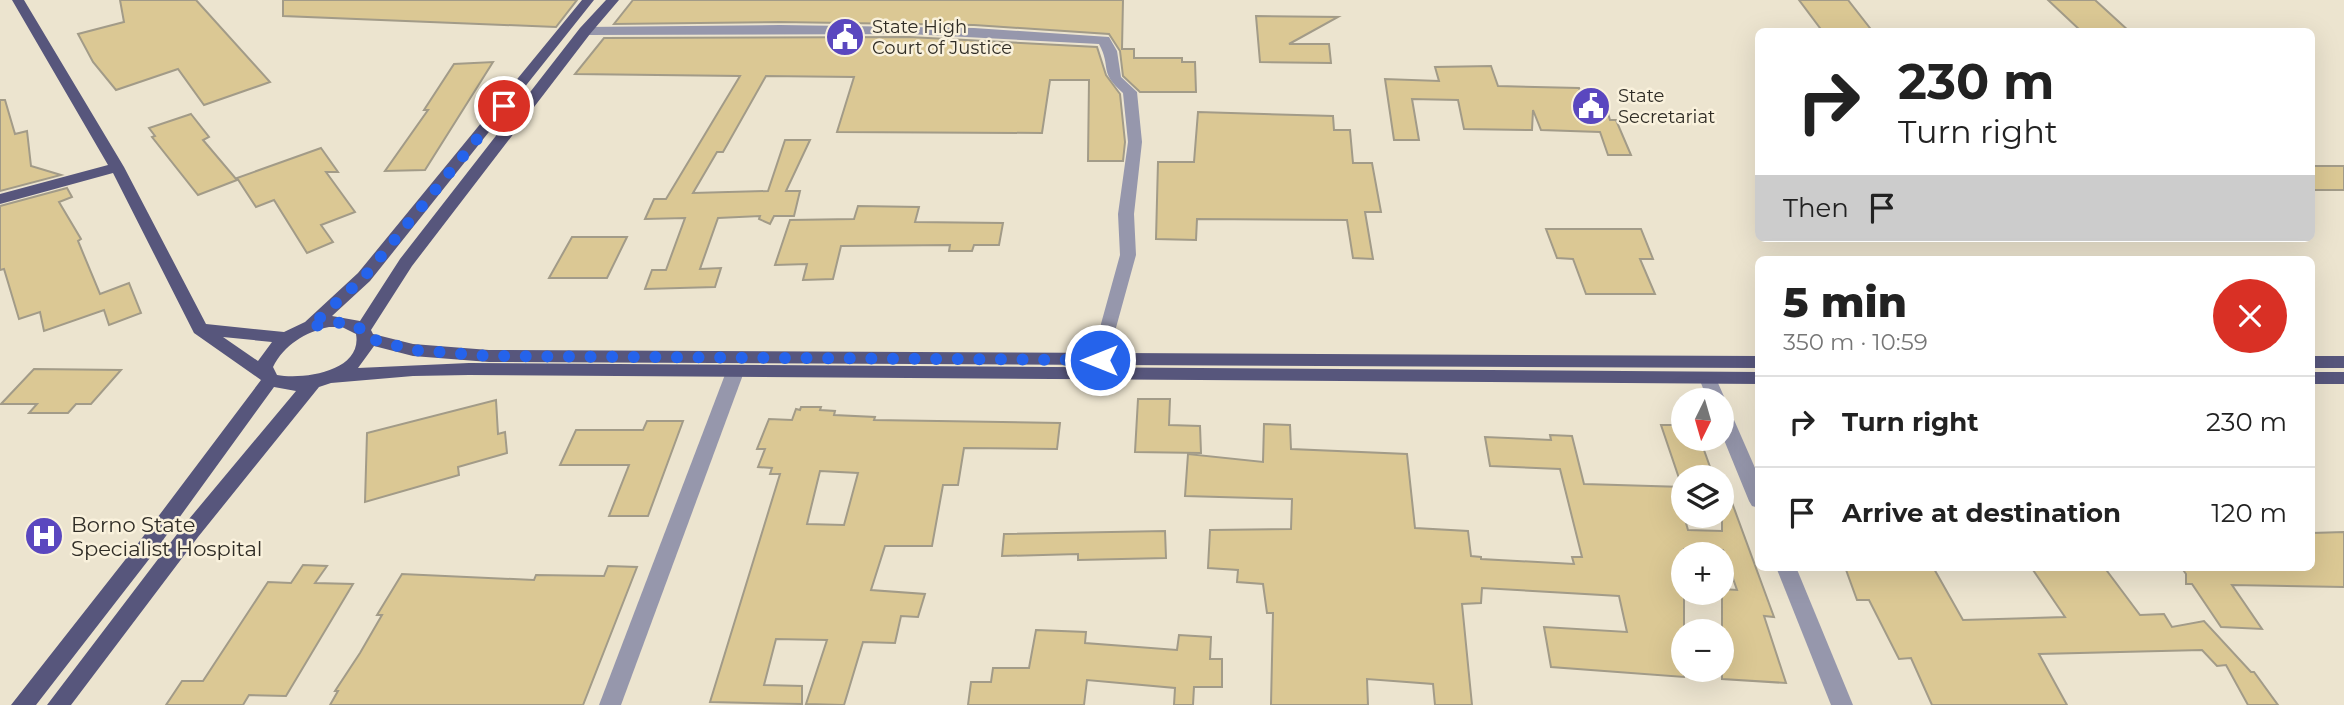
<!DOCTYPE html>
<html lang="en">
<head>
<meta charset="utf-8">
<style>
  :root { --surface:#fff; --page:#f6f6f6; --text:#222; --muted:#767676; --line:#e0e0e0 }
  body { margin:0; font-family:Montserrat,sans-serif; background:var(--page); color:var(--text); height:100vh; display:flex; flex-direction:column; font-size:26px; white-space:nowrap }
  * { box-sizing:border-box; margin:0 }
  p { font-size:23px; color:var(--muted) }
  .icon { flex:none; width:38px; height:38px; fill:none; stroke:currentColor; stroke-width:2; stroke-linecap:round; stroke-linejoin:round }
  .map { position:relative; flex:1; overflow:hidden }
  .details { position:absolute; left:1755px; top:256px; width:560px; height:315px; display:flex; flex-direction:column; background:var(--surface); border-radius:10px; box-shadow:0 7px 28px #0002 }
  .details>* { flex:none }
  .hud { position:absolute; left:1755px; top:28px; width:560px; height:214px; border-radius:10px; box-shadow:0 7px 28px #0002; background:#fff; color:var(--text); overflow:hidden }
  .needle { width:46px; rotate:185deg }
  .tools { position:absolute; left:1671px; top:388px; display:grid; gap:14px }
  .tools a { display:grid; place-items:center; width:63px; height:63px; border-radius:50%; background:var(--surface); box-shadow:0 7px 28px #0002; font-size:35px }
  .pin { position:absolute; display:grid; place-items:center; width:60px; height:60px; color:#fff; margin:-30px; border:4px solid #fff; border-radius:50%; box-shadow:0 2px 7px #0007 }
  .me { position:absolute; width:77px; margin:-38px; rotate:270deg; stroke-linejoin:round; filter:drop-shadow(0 0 5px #0008) }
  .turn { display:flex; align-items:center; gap:24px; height:147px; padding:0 28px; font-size:32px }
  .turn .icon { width:91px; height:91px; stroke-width:2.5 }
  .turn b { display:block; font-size:49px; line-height:60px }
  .then { display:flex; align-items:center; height:66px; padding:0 28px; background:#0003; gap:14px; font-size:26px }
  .round { display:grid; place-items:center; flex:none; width:74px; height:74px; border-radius:37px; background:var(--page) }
  .overview { display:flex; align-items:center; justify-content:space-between; height:119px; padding:0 28px }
  h1 { font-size:42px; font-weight:800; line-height:52px }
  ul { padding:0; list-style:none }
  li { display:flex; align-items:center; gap:21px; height:91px; padding:0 28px; border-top:2px solid var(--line) }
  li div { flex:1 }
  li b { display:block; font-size:26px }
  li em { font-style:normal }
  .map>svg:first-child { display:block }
  .building { fill:#dbc894; stroke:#a29b88; stroke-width:2; fill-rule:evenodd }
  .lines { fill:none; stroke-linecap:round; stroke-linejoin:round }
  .minor { fill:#9697ac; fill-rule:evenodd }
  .major { fill:#57567c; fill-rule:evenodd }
  .route { stroke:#2563eb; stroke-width:12; stroke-dasharray:0 21.6 }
  .labels { text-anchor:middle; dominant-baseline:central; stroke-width:5; stroke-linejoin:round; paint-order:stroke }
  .far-poi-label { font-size:18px; fill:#2f2c25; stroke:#f9f1dc; text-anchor:start }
  .poi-label { font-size:21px; fill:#2f2c25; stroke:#f9f1dc; text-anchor:start }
</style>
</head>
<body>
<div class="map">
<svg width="2344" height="705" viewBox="0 0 2344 705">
  <rect width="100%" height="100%" fill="#ece4cf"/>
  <g class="building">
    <path d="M120,0H196L270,82L204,105L178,69L116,90L93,62L78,34L124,22Z"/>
    <path d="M283,0H577L556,27L283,16Z"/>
    <path d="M633,0H1123L1122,49H1134V58H1182V62H1195L1196,92H1140L1123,76L1120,51L1109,34L974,25L780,22L614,24Z"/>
    <path d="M1799,0H1848L1873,32H1823Z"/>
    <path d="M2048,0H2095L2130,32H2082Z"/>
    <path d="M1256,16L1338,17L1289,44H1329L1331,63L1260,62Z"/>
    <path d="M909,37L1097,47L1106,75L1120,94L1125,142L1123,161H1088L1089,80H1050L1042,133L837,132L854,77L766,76L723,152H717L693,193L768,191L785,140H810L786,191H800L794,216H774L770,224L759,219L760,216L718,218L700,269L721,268L715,287L645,289L652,270H666L685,218L645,219L654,199H666L740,76L575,74L604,38Z"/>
    <path d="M493,62L425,170L385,171L428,110H424L454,64Z"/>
    <path d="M1491,66L1498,86L1579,88L1583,99L1597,100L1601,110H1607L1610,120H1616L1631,155H1608L1600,132L1541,130L1533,110L1532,130L1464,129L1458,100L1412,99L1419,140H1394L1385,79L1439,81L1435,67Z"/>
    <path d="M0,100H5L15,134L27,131L31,166L61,175L0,191Z"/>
    <path d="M1198,112L1333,116L1334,130H1350L1353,163H1372L1381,212H1365L1373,259L1353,258L1347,220L1197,219L1196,240L1156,239L1158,162H1194Z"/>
    <path d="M191,114L209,137L203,140L237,180L198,195L152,137L155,136L149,128Z"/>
    <path d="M321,148L338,172H326L355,212L321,225L333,242L307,253L274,200L256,207L237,178Z"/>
    <rect x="2312" y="166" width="32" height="24"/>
    <path d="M67,188L72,197L59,202L81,239L78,241L100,294L129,283L141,313L109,325L104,310L44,331L40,312L19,319L4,269L0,270V206Z"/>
    <path d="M858,206L919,207L915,222L1003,223L999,245H974L972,251H949L950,245L841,246L833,279L803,280L807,264L775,265L790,220L854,219Z"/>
    <path d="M1546,229H1641L1653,259H1640L1655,294H1586L1573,259L1557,258Z"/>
    <path d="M572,237H627L607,278H549Z"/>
    <path d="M34,369L121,370L91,404H76L68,413H29L37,404H1Z"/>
    <path d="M1138,399H1170L1169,425L1200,426L1201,453L1135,452Z"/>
    <path d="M496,400L498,434L505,432L507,453L458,467L459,475L365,502L367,433Z"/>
    <path d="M801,407H821L820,410L835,411L834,415L875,417L874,420L1060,423L1057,449L964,448L958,485H943L932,546H885L871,590L925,594L918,617L901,616L895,643L863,642L844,705L806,704L827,640L776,639L764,685L802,686V704L710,702L780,474H770L772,468L758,467L765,449H757L769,419L792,420L796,409L800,410ZM820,471L858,473L844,525L807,524Z"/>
    <path d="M647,421H683L648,516H609L629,465H560L576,430H643Z"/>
    <path d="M1264,424L1290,425L1291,449L1407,454L1415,528L1468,531L1471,556L1481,557V559L1574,564L1572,557H1582L1560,469L1490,466L1485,437L1551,440L1550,435L1572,436L1584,484L1684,487V516L1688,530L1722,531V482L1724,481L1774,617L1764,616L1786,683L1722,679V589L1737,590L1723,550L1684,549V677L1551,667L1544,627L1627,632L1619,596L1482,588L1481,603L1462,604L1472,705H1435L1433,684L1367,679L1368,705H1271L1273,613H1267L1263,584L1237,582L1238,570L1208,568L1210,530L1291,529L1292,499L1185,496L1188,454L1263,462Z"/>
    <path d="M1661,425H1684V439H1700L1714,478H1684L1680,481Z"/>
    <path d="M1165,531L1166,558L1078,560V554L1002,556L1004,534Z"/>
    <path d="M2344,532V587L2232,585L2262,629L2221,627L2192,584H2186V574L2181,567H2312V533Z"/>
    <path d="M303,565L327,566L315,583L353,584L286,696L249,695L243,705H166L182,681H203L268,582L291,583Z"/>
    <path d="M608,566L637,567L583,705H330L338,691H335L360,653L382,615H377L402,574L534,580L536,575L604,576Z"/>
    <path d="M1845,567H1933L1963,620L2065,617L2031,567H2104L2140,615L2164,614L2172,627L2204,621L2251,672H2254L2278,705H2248L2226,665L2217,666L2202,650L2039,654L2067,705H1932L1911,658L1899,659L1869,600H1857Z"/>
    <path d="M1036,630L1086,632L1085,643L1177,650L1179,635L1211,637L1210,659H1222V687H1194L1193,705H1174L1175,688L1087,680L1084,705H968L971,682H991L993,668H1029Z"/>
  </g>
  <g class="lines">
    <g class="minor">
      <path d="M780,25L974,28L1109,37L1117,51L1121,77L1137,92L1142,142L1134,214L1136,255L1106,364H1094L1091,360L1120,255L1118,214L1128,142L1123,93C1098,71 1112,68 1099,44L909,34L585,35L579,31L585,27Z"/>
      <path d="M735,366L744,372L621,705H599L726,372Z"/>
      <path d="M1708,372L1714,374L1726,401L1723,406L1722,401H1708L1699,378L1702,374Z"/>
      <path d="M1722,406L1729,408L1731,413L1759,477V508L1752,506L1749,501L1722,435Z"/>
      <path d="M1776,567H1796L1853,705H1831Z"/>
    </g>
    <g class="major">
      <path d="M12,0H24L124,167L206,324L284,332L305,322L358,273L582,0H594L370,281L332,316L360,321L400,259L580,28L606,0H619L590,34L412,266L371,330L373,334L413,344L489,350L1759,356V368L489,362L413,356L374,346L358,368L469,363L1759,372V384L469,375L413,376L331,383L319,387L198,537L71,705H47L184,525L296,391L274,387L150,558L36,705H11L136,546L261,380L194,333L113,173L0,204V194L108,165ZM329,327H342L356,334C363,372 302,380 277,375L273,367C284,345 305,332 329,327ZM223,337L272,342L258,361Z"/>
      <rect x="2312" y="356" width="32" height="12"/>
      <rect x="2312" y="372" width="32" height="12"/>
    </g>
  </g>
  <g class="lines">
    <path class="route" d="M504,106L364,277L310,327C329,323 357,316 367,338L413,350L489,356L1100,360"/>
  </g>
  <defs>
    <symbol id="civic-disc" viewBox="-11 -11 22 22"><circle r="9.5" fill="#5a47bf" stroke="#f9f1dc"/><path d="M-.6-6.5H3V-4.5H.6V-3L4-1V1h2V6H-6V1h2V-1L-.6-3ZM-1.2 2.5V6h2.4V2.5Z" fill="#fff"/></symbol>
    <symbol id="hospital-disc" viewBox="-11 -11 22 22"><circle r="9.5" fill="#5a47bf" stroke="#f9f1dc"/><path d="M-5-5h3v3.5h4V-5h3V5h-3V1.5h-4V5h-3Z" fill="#fff"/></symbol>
  </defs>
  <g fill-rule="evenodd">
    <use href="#civic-disc" x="823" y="15" width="44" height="44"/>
    <use href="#civic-disc" x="1569" y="84" width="44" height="44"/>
    <use href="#hospital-disc" x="22" y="514" width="44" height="44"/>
  </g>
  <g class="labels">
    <g class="far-poi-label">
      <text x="872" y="27">State High<tspan x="872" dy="21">Court of Justice</tspan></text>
      <text x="1618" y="96">State<tspan x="1618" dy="21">Secretariat</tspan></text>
    </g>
    <g class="poi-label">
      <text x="71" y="524">Borno State<tspan x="71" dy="24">Specialist Hospital</tspan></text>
    </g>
  </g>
</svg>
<div class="tools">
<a><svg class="needle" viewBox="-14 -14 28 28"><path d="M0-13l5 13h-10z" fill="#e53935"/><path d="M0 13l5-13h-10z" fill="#767676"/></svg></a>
<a><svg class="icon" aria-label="layers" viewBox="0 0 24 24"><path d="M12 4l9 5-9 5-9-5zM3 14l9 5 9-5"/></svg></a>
<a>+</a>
<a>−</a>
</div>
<div class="pin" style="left:504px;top:106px;background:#d93025"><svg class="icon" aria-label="arrive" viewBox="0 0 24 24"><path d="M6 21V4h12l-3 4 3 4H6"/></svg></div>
<svg class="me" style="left:1100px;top:360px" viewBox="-20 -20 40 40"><circle r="17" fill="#2563eb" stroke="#fff" stroke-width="3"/><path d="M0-11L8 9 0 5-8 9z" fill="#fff"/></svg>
<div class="hud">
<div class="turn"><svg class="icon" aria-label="right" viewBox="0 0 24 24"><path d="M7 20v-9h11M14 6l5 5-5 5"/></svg><div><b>230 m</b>Turn right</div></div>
<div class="then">Then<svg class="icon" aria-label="arrive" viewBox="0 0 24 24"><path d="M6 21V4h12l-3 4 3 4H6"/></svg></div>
</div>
<section class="details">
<div class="overview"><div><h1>5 min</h1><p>350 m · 10:59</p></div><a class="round" style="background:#d93025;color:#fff"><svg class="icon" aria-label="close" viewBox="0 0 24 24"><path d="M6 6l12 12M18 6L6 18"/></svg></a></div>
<ul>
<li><svg class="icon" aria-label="right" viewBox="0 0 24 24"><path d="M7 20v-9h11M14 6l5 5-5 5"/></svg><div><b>Turn right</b></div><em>230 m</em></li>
<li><svg class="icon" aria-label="arrive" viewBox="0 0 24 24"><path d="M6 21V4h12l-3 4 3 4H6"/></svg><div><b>Arrive at destination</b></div><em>120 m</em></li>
</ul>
</section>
</div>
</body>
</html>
